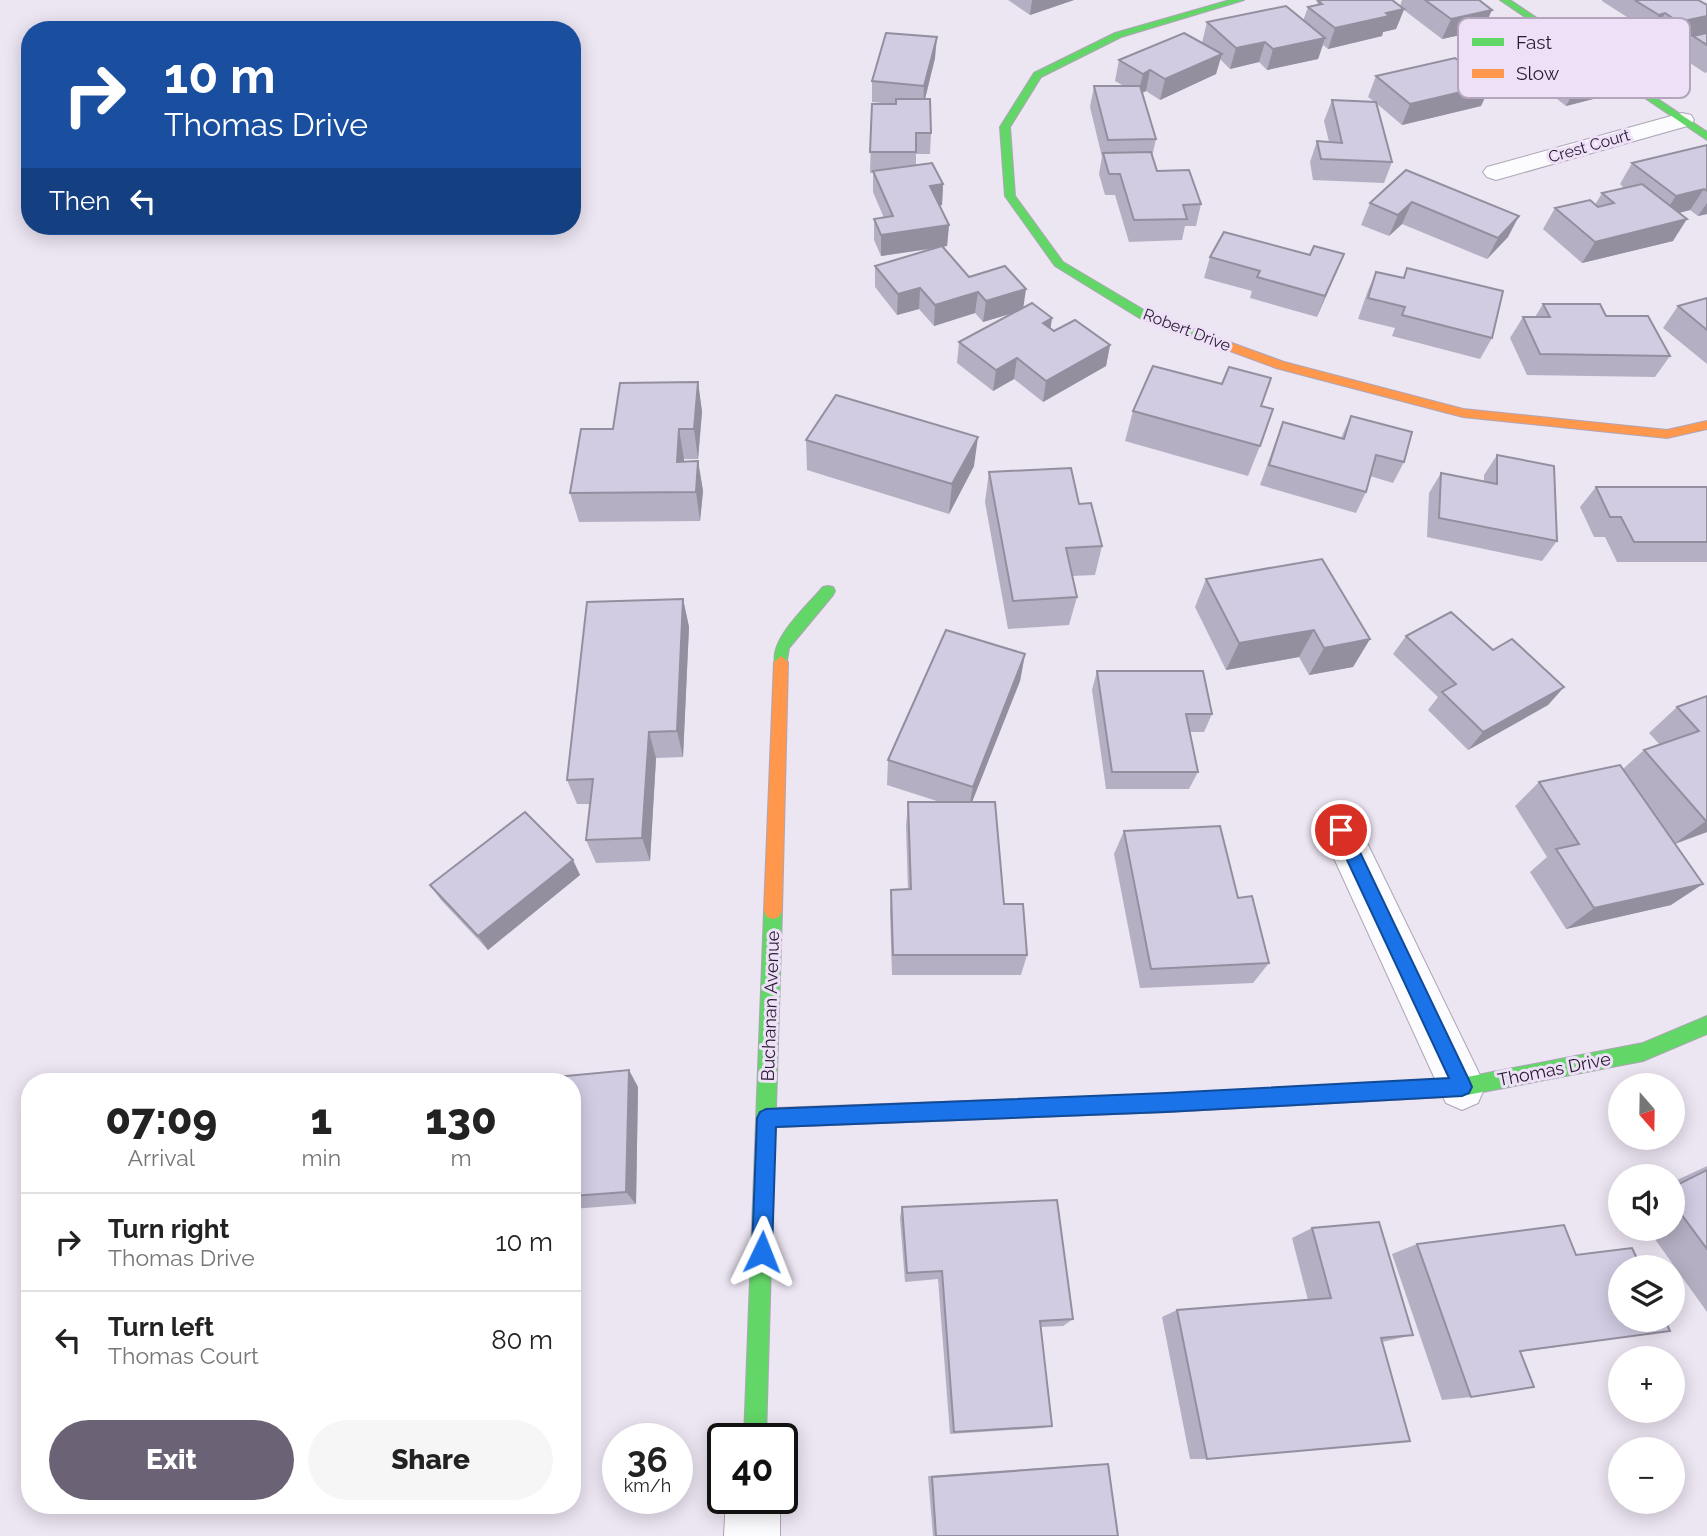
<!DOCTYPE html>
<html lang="en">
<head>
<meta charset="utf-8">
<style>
  :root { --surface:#fff; --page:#f6f6f6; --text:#222; --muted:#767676; --line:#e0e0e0; --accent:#6c6275 }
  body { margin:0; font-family:Raleway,sans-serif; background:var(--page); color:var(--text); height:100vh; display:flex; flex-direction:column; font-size:26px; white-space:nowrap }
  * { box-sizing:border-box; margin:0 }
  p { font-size:23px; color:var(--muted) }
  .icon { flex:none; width:38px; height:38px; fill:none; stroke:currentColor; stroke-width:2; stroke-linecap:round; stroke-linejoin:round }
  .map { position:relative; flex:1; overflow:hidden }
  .side { position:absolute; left:21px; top:1073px; width:560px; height:441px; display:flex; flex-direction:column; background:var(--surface); border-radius:28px; box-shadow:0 4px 18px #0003 }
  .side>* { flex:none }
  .guide { position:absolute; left:21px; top:21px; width:560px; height:214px; border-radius:28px; box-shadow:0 4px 18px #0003; background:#1a4fa0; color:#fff; overflow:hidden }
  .needle { width:46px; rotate:160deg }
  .controls { position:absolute; left:1608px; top:1073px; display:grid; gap:14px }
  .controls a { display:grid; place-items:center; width:77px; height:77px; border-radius:50%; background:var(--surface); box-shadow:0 4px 18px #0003; font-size:35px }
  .speed { position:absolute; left:602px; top:1423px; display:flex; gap:14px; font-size:35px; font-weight:700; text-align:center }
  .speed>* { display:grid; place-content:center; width:91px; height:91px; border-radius:50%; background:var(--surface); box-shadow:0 4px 18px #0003; line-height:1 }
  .speed small { font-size:18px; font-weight:400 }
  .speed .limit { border:4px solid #111; border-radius:10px; background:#fff; color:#111 }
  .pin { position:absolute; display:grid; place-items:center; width:60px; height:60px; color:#fff; margin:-30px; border:4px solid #fff; border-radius:50%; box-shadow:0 2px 7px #0007 }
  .me { position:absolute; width:77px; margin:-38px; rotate:2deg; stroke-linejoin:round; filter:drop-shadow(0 0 5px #0008) }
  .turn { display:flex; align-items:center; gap:24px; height:147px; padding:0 28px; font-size:32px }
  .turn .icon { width:91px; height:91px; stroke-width:2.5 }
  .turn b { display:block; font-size:49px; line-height:60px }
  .then { display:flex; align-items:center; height:66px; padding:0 28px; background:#0003; gap:14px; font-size:26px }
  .eta { display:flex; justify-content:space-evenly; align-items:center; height:119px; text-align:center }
  .eta b { font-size:42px; font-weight:800; line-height:49px }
  .action { display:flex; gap:14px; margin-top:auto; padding:14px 28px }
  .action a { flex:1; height:80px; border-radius:42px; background:var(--accent); color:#fff; font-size:28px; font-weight:800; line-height:80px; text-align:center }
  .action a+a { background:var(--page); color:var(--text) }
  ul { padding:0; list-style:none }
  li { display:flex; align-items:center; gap:21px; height:98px; padding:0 28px; border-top:2px solid var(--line) }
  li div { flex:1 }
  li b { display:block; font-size:26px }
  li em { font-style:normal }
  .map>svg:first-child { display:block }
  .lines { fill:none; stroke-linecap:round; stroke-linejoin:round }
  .street-casing { stroke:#aea5b6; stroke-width:2 }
  .fast-casing { stroke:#aea5b6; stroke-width:2 }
  .slow-casing { stroke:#aea5b6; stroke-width:2 }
  .street { fill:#fcfbfd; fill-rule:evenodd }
  .fast { fill:#63d668; fill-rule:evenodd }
  .slow { fill:#ff974d; fill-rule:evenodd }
  .wall { fill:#b5afc3 }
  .shaded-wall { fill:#938f9f }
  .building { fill:#d2cce3; stroke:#938f9f; stroke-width:2 }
  .route { fill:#1a73e8; stroke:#114b97; stroke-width:2 }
  .labels { text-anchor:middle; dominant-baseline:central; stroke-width:6; stroke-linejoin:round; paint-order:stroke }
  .far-street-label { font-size:16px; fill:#271b31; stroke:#ede0f7 }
  .street-label { font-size:18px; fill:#271b31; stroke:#ede0f7 }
  .key { fill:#ede0f7; stroke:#b2a5bc; stroke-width:2 }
  .key-label { font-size:19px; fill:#271b31 }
</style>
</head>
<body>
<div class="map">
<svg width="1707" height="1536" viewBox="0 0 1707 1536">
  <rect width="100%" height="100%" fill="#ece5f2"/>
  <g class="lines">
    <defs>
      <g id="street">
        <path d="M1682,113L1691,115L1694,120L1691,125L1496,180L1487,177L1483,172L1487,167Z"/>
        <path d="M1341,813L1355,818L1478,1071L1485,1087L1478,1103L1462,1110L1446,1103L1321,830L1327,818Z"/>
        <path d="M726,1498H780V1536H724Z"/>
      </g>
      <g id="fast">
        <path d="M1230,0H1244L1121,37L1041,77L1010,127L1015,196L1063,262L1149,313L1211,335L1213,338L1207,342L1141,319L1055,266L1005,196L1000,127L1034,73L1115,33Z"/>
        <path d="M1500,0H1510L1707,132V140Z"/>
        <path d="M828,586L833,587L835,591L833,595L789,648L786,666H776C766,642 808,605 823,587Z"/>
        <path d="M773,903L779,905L782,911L776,1108L1166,1094L1462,1078L1643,1043L1707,1016V1034L1643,1061L1462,1096L1166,1112L775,1127L766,1438H744L764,911L767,905Z"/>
      </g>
      <g id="slow">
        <path d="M1207,334L1284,362L1463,409L1667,430L1707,421V429L1667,438L1463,417L1276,368L1203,341L1201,338Z"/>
        <path d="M781,656L788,662L782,911L779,917L773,919L767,917L764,911L774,662Z"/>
      </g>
    </defs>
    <use href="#street" class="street-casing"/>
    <use href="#fast" class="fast-casing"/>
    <use href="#slow" class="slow-casing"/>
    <use href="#street" class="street"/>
    <use href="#fast" class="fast"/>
    <use href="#slow" class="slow"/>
  </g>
  <g class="wall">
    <path d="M1008,0H1074L1030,15Z"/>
    <path d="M1402,0H1478L1483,30L1442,39L1404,10L1396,29L1383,32L1382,36L1328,49L1323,45L1318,59L1267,70L1259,62L1230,69L1220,59L1216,74L1160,100L1146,91L1143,93L1156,139L1152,157L1157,171L1201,204L1196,226H1185L1182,240L1129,242L1115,195H1105L1099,174L1102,157L1090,107L1094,86H1124L1115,81L1119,60L1202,43L1207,22L1303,21L1308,7L1317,5L1318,1L1400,6Z"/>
    <path d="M1602,0H1698L1707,5V72L1705,73L1681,57L1692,37L1667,43L1654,34L1647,35L1625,21L1627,17L1602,1Z"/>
    <path d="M1522,29L1597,98L1566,106L1548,92L1525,97L1500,78L1506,65L1492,54L1501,34Z"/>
    <path d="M935,58L925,99L931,133L930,154H916V165L943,184L942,205L940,206L949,225L947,246L942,247L969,277L1024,308L1052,318L1050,329L1054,331L1110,345L1106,366L1043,402L1014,379L993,391L957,363L959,342L1016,312L983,322L975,313L934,326L919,309L897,315L875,287V266L937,248L881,256L874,240V219L884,218L873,192V173H870L872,104H893L872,102V81Z"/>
    <path d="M1376,76L1481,106L1402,125L1376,103L1392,162L1384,183L1313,180L1310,162L1317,141L1329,142L1324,121L1332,100L1375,102L1368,97Z"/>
    <path d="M1707,145V214L1698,216L1690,210L1679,213L1673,241L1582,263L1543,229L1555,208L1595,205L1602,193L1624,188L1620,184L1632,163Z"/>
    <path d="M1406,170L1508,237L1487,259L1402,224L1389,236L1361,225L1370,203Z"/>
    <path d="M1310,255L1335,275L1317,317L1250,298L1252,291L1204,278L1210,257Z"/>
    <path d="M1407,268L1492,338L1480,359L1392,336L1395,328L1358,319L1367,293L1376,272L1403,278Z"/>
    <path d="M1707,298V364L1663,328L1678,306Z"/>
    <path d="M1543,304L1606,316L1670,356L1655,377L1527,375L1510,338L1523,317H1535Z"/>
    <path d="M698,382L702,412L698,459H684V461H698L703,491L700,521L579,522L570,493L613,429Z"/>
    <path d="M1261,406L1260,446L1248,476L1125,441L1133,411Z"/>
    <path d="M1351,416L1404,462L1393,483L1370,476L1366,492L1356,513L1260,485L1275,443L1283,422L1341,438Z"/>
    <path d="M806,440L974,466L949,514L807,470Z"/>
    <path d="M1497,455L1557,541L1542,561L1427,537L1429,493L1441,473L1484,481V475Z"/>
    <path d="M989,472L1079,504L1102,546L1095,575L1072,576L1077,597L1069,625L1008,629L985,502Z"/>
    <path d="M1596,487H1707V562H1617L1605,537H1594L1580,507Z"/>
    <path d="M1206,579L1370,639L1353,667L1309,675L1299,657L1226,670L1195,607Z"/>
    <path d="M683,599L689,627L683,757L656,758L650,861L596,863L586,840L590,804H577L567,780Z"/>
    <path d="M1406,636L1493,650L1564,687L1548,705L1468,750L1428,710L1438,697L1393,654Z"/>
    <path d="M1025,654L1020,681L972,802L1004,904L1027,955L1021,975H892L890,911L891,890L908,889L906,826L908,802H940L887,785L888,760Z"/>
    <path d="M1097,671L1212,714L1204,732H1190L1198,772L1189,789H1106L1092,690Z"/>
    <path d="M1707,696V832L1675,844L1671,905L1566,929L1530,872L1547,857L1515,806L1539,782L1623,769L1644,750L1660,745L1649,733L1677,707Z"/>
    <path d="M1124,831L1238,898L1269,963L1253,983L1140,988L1114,854Z"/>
    <path d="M573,860L580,875L488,950L441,900L430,885Z"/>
    <path d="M572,1082L638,1087L636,1204L572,1209Z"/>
    <path d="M1707,1166V1312L1647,1228H1673V1182Z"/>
    <path d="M902,1207L1073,1319L1063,1326L1041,1327L1052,1426L1043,1428L950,1434L938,1279L905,1282L900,1218Z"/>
    <path d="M1312,1228L1413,1335L1382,1342L1207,1459H1190L1162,1317L1177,1310L1308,1300L1292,1238Z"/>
    <path d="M1417,1244L1576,1255L1670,1331L1520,1352L1471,1397L1442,1400L1392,1254Z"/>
    <path d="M1095,1464H1108L1118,1536H933L928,1476Z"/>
  </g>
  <g class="shaded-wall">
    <path d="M1032,0H1074L1030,15Z"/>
    <path d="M1404,9L1396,29L1383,32L1382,36L1328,49L1335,28L1386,13Z"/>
    <path d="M1492,10L1483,30L1442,39L1451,19Z"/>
    <path d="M1665,13L1654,34L1647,35L1659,15Z"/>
    <path d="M1707,16V33L1667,43L1679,22Z"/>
    <path d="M937,37L935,58L923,107L924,86Z"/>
    <path d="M1325,38L1318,59L1267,70L1273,49Z"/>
    <path d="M1265,42L1259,62L1230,69L1236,48Z"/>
    <path d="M1222,54L1216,74L1160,100L1165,79Z"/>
    <path d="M1150,70L1146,91L1138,94L1143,74Z"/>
    <path d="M1558,71L1548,92L1525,97L1536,76Z"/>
    <path d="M1609,77L1597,98L1566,106L1577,85Z"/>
    <path d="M1491,85L1481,106L1402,125L1410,104Z"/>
    <path d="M943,184L942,205L929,207L930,186Z"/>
    <path d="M1704,189L1690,210L1662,217L1676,196Z"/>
    <path d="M1412,202L1402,224L1389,236L1398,215Z"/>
    <path d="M1707,203V214L1698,216Z"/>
    <path d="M1519,216L1508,237L1487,259L1498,238Z"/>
    <path d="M1687,219L1673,241L1582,263L1595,242Z"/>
    <path d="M949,225L947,246L881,256V235Z"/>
    <path d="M1344,254L1317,317L1325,296Z"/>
    <path d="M920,288L919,309L897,315L898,294Z"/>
    <path d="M1026,289L1023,310L983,322L986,301Z"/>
    <path d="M978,292L975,313L934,326L935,305Z"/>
    <path d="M1052,318L1049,339L1043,323Z"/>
    <path d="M1110,345L1106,366L1043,402L1046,381Z"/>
    <path d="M1017,358L1014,379L993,391L996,370Z"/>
    <path d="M698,382L702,412L698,459L694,429Z"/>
    <path d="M679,429L684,459L682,491L677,462Z"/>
    <path d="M978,437L974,466L949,514L952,484Z"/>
    <path d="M698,461L703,491L700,521L696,492Z"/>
    <path d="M683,599L689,627L683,757L677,731Z"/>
    <path d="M1314,630L1299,657L1226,670L1239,643Z"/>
    <path d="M1370,639L1353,667L1309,675L1324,648Z"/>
    <path d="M1025,654L1020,681L968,812L973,787Z"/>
    <path d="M1564,687L1548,705L1468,750L1483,732Z"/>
    <path d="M649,732L656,758L650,861L642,838Z"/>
    <path d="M1707,820V832L1674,844L1706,821Z"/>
    <path d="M573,860L580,875L488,950L478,936Z"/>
    <path d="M1703,884L1671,905L1566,929L1594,908Z"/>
    <path d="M629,1070L638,1087L636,1204L626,1192Z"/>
  </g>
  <g class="building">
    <path d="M1323,0H1392L1404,9L1386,13L1389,16L1335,28L1308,7L1322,4L1318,1Z"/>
    <path d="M1425,0H1479L1492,10L1451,19Z"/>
    <path d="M1639,0H1698L1707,5V16L1679,22L1665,13L1659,15L1636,1Z"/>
    <path d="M1286,6L1325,38L1273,49L1265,42L1236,48L1207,22Z"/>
    <path d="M886,33L937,37L924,86L872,81Z"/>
    <path d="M1184,33L1222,54L1165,79L1150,70L1143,74L1119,60Z"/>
    <path d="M1707,33V45L1693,36Z"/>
    <path d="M1455,58L1491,85L1410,104L1376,76Z"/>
    <path d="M1094,86H1140L1156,139L1108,140Z"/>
    <path d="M896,99H930L931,133H916V152H870L872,104H896Z"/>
    <path d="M1332,100L1376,102L1392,162L1321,159L1317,141L1342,143Z"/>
    <path d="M1707,145V191L1704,189L1676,196L1632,163Z"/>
    <path d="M1151,152L1157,171L1189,170L1201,204L1183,205L1187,219L1134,220L1120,174H1109L1103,153Z"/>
    <path d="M932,163L943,184L930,186L949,225L881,235L874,219L893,216L873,171Z"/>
    <path d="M1406,170L1519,216L1498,238L1412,202L1398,215L1370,203Z"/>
    <path d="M1642,184L1687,219L1595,242L1555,208L1590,200L1598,207L1614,203L1602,193Z"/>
    <path d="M1224,232L1310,255L1314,246L1344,254L1325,296L1257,277L1260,271L1210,257Z"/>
    <path d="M942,246L969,277L1005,266L1026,289L986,301L978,292L935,305L920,288L898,294L875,266Z"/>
    <path d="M1407,268L1503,291L1492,338L1402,315L1405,307L1368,298L1376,272L1404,278Z"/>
    <path d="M1707,298V330L1678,306Z"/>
    <path d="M1032,303L1052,318L1043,323L1054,331L1075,320L1110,345L1046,381L1017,358L996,370L959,342Z"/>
    <path d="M1543,304H1600L1606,316H1648L1670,356L1540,354L1523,317H1550Z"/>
    <path d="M1153,366L1222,384L1229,367L1271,378L1261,406L1273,409L1260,446L1133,411Z"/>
    <path d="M698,382L694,429H679L677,462L698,461L696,492L570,493L581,429H613L620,383Z"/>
    <path d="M836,395L978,437L952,484L806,440Z"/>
    <path d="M1351,416L1412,432L1404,462L1376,455L1366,492L1269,465L1283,422L1344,439Z"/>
    <path d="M1497,455L1554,466L1557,541L1439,518L1441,473L1497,484Z"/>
    <path d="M1071,468L1079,504L1091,503L1102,546L1066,548L1077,597L1013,601L989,472Z"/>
    <path d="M1596,487H1707V542H1634L1621,517H1610Z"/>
    <path d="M1322,559L1370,639L1324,648L1314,630L1239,643L1206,579Z"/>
    <path d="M683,599L677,731L649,732L642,838L586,840L593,779L567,780L587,602Z"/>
    <path d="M1451,612L1493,650L1512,639L1564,687L1483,732L1442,692L1456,684L1406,636Z"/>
    <path d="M946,630L1025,654L973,787L888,760Z"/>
    <path d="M1097,671H1203L1212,714H1186L1198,772H1112Z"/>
    <path d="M1707,696V820L1706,821L1644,750L1699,731L1677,707Z"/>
    <path d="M1620,765L1703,884L1594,908L1556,849L1579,844L1539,782Z"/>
    <path d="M908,802H995L1004,904H1023L1027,955H893L891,890L911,889Z"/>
    <path d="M525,812L573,860L478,936L430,885Z"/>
    <path d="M1220,826L1238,898L1252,896L1269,963L1151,969L1124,831Z"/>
    <path d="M629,1070L626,1192L572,1196V1082H503Z"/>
    <path d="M1707,1170V1249L1673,1203V1187Z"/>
    <path d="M1057,1200L1073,1319L1040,1321L1052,1426L954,1432L942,1271L907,1273L902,1207Z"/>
    <path d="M1379,1222L1413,1335L1381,1338L1410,1441L1207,1459L1177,1310L1331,1298L1312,1228Z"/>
    <path d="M1564,1225L1576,1255L1632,1248L1641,1267H1620V1320H1665L1670,1331L1520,1351L1534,1387L1471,1397L1417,1244Z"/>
    <path d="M1108,1464L1118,1536H936L932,1477Z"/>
  </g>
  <path class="route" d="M1341,822L1347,825L1469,1080L1472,1087L1469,1093L1462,1096L1166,1112L776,1127L772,1252L769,1259L762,1262L755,1259L752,1252L757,1118L760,1112L766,1109L1166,1093L1449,1078L1333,830L1336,825Z"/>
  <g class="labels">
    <g class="far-street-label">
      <text transform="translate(1589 146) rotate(-16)">Crest Court</text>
      <text transform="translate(1187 330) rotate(21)">Robert Drive</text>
    </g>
    <g class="street-label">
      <text transform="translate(770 1006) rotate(-88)">Buchanan Avenue</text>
      <text transform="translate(1554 1069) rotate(-11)">Thomas Drive</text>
    </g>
  </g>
  <rect x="1458" y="18" width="232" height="80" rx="10" class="key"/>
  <rect x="1472" y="38" width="32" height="8" fill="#63d668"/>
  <rect x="1472" y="69" width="32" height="9" fill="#ff974d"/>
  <g class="key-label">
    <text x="1516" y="49">Fast</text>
    <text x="1516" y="80">Slow</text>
  </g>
</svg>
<div class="controls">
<a><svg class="needle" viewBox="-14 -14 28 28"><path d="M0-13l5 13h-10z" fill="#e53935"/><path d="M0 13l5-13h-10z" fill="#767676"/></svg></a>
<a><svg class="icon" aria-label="sound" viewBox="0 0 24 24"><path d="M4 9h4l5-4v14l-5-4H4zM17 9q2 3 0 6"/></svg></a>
<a><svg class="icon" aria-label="layers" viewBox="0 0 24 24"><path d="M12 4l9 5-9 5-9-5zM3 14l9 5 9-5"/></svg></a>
<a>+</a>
<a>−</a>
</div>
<div class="speed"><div>36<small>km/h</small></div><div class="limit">40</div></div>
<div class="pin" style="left:1341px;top:830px;background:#d93025"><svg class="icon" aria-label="arrive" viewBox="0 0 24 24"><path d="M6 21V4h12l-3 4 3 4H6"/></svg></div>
<svg class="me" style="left:762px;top:1252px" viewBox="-20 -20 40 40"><path d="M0-17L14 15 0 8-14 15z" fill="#1a73e8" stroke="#fff" stroke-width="4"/></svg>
<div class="guide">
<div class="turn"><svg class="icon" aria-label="right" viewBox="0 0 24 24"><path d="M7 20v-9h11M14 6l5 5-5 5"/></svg><div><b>10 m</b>Thomas Drive</div></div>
<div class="then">Then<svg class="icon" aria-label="left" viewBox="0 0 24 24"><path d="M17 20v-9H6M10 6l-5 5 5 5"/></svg></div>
</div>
<section class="side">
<div class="eta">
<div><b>07:09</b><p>Arrival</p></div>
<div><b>1</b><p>min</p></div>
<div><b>130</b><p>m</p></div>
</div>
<ul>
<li><svg class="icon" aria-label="right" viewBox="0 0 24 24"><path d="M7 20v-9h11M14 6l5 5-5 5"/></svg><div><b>Turn right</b><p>Thomas Drive</p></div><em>10 m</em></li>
<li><svg class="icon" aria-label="left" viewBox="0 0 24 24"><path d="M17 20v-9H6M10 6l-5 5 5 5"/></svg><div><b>Turn left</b><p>Thomas Court</p></div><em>80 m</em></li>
</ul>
<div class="action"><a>Exit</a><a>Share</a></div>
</section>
</div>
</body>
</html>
